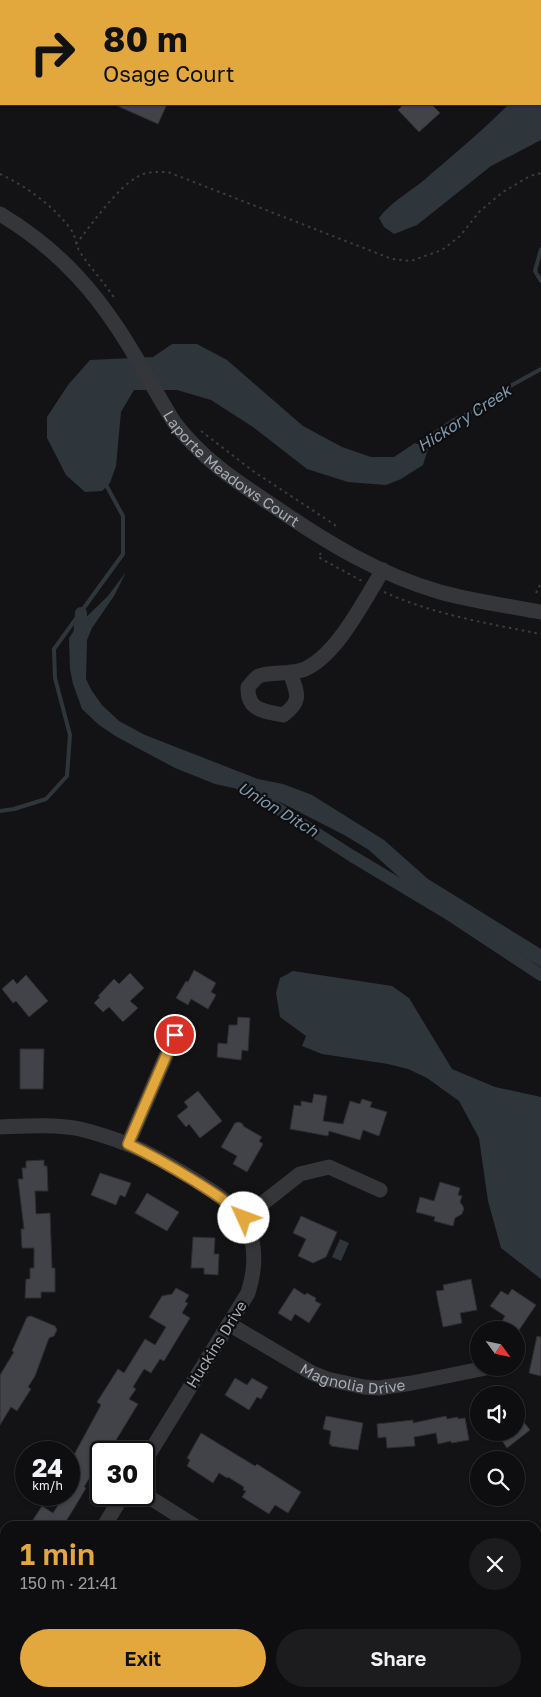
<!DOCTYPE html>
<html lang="en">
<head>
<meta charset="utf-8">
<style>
  :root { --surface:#0e0e10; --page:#1c1c1e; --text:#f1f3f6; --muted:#9b9c9f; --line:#2e2e30; --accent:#e3a83d }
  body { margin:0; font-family:"Golos Text",sans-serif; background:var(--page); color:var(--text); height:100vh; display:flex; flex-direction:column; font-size:19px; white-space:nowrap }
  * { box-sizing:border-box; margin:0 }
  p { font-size:16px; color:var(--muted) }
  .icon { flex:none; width:28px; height:28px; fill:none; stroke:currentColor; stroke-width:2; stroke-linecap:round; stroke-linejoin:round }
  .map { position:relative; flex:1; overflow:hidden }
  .sheet { position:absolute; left:0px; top:1521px; width:541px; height:176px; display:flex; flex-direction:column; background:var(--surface); border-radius:15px 15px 0 0; box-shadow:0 1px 4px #0004,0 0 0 1px var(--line) }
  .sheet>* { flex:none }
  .guide { position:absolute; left:0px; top:0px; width:541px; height:105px; box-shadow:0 1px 4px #0004,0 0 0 1px var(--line); background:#e3a83d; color:#111; overflow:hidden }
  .needle { width:32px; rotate:123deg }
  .controls { position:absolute; left:470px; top:1321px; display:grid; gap:10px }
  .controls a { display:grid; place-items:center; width:55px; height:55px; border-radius:50%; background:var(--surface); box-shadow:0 1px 4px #0004,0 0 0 1px var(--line); font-size:25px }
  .speed { position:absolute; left:15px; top:1441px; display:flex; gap:10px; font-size:25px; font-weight:700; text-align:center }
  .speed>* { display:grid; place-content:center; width:65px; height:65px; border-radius:50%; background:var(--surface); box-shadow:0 1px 4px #0004,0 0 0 1px var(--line); line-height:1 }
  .speed small { font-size:12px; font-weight:400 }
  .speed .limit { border:2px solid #111; border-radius:8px; background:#fff; color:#111 }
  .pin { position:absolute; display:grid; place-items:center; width:42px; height:42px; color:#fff; margin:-21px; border:2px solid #fff; border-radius:50%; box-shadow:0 1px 5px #0007 }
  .me { position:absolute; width:55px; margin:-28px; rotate:313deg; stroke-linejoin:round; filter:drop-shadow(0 0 4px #0008) }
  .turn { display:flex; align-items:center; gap:18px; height:105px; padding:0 20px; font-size:22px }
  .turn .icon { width:65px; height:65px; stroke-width:2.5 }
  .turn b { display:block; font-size:35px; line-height:42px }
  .round { display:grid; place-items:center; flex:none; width:52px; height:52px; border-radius:26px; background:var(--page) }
  .overview { display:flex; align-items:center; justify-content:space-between; height:85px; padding:0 20px }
  h1 { font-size:30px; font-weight:600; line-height:38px; color:var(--accent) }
  .action { display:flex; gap:10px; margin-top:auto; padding:10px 20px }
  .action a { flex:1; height:58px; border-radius:30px; background:var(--accent); color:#111; font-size:20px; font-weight:600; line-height:58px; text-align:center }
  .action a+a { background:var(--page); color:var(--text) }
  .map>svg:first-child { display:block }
  .water { fill:#2e363c }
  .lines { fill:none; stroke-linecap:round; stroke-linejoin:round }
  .stream { stroke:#2e363c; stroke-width:4 }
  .canal { stroke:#2e363c; stroke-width:12 }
  .building { fill:#424348; stroke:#2d2e31 }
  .path { stroke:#3b3c40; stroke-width:2; stroke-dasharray:2.5 4; stroke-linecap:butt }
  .street { stroke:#353639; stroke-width:15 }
  .route-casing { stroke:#946d28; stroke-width:12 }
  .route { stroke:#e3a83d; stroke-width:9 }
  .labels { text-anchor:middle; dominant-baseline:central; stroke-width:4.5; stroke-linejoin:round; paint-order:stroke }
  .street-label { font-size:15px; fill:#a6abb4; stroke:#0e0e10 }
  .water-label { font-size:16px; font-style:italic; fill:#7f98ad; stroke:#0e0e10 }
</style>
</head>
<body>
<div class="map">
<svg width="541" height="1697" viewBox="0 0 541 1697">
  <rect width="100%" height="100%" fill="#131315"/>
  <g class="water">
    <path d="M541,61V140L491,166L417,225L394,234L384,227L379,218C391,202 408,193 423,181C452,156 482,131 509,104H540Z"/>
    <path d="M172,344H197L227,360L303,426L342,447L371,457H394L415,443L428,449L423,465L401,479L386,485L348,482L307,469L253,427L211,400L177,390H134L121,412L116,466L110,483L102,491L85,492L66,475L47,438V417L68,385L90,360L153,357Z"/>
    <path d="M126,572L114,596L92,628L87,640L86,679L92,691L102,705L119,721L145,735L258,779L283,784L312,795L384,840L428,879L541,949V967L466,923L422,894L399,877L369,850L346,836L274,799L247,791L215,784L175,768L117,737L99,725L82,709L73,684L70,669L69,638L78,625L108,596Z"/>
    <path d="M293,971L392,986L409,998L452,1069L495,1087L541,1097V1279L501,1248L488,1201L479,1138L459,1101L427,1078L408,1069L388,1064L322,1054L302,1046L306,1036L280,1017L276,993L280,978Z"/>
    <path d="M340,1239L349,1243L341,1261L332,1257Z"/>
  </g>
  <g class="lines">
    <g class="stream">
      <path d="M541,249L535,271L541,281"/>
      <path d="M416,448L428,438L454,420L475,410L496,394L541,369"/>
      <path d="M0,811L14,809L46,799L67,776L70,735L55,678L54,649L123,554V516L105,483"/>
    </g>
    <g class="canal">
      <path d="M79,639L81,613"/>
      <path d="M241,785L250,788L277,808L352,856L447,913L541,975"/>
    </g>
  </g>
  <g class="building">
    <path d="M113,104H167L158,124Z"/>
    <path d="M404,104H431L440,113L419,132L398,110Z"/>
    <path d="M194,970L216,983L211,992L216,995L208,1009L191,999L188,1005L176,998L186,981L188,982Z"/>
    <path d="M130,973L144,988L130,1001L138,1008L123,1022L109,1007L103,1012L94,1003L100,997L98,996L114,979L119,984Z"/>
    <path d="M26,975L48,1001L29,1017L16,1001L13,1003L2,989L13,979L17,984Z"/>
    <path d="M238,1017L250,1018L248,1051L242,1050L241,1060L217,1057L218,1043L227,1044L229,1025H237Z"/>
    <path d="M20,1049H44L43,1089H20Z"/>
    <path d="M198,1091L222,1121L200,1138L189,1124L186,1127L177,1116L188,1107L184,1102Z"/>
    <path d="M314,1094L327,1096L323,1121L343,1124L350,1101L360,1104L362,1099L372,1102L370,1107L387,1112L379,1136L363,1130L360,1140L329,1131L328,1136L290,1129L294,1105L301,1106V1101L312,1103Z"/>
    <path d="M239,1122L243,1124V1126L262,1137L259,1141L263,1144L247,1172L233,1164L237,1156L221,1147L235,1123Z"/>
    <path d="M44,1160V1166H47L48,1191H35L36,1214L50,1213L52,1268H55V1292H41V1298H25L26,1279H30V1268H34V1248H22L21,1229H24L18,1179H23L22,1168H26V1161Z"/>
    <path d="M100,1173L131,1183L125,1197L120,1195L116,1205L91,1195Z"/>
    <path d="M440,1182L460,1188L458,1195L462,1196L460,1202L464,1208L462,1214L455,1218L453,1226L434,1221L435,1217L416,1212L420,1197L434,1201Z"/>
    <path d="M147,1193L179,1212L167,1231L135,1213Z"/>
    <path d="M301,1216L337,1232L326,1257L313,1263L298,1256L306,1239L293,1233Z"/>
    <path d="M193,1237L215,1238L214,1254H219L218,1275L204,1274V1268H191Z"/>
    <path d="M471,1279L477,1310L460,1313L462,1323L443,1327L436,1291L444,1290L443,1285Z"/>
    <path d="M176,1288L189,1295L185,1302L188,1303L182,1313L190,1318L164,1361L160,1359L151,1373L144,1369L133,1387L136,1389L129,1399L138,1404L113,1445L110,1444L105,1452H101V1458L84,1487L86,1488L76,1505L63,1526H29L42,1506L53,1513L65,1495H69V1464L101,1405L97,1402L118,1369L124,1373L145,1339L155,1345L166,1327L149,1317L162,1296L172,1294Z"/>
    <path d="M294,1288L305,1295L307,1293L316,1298L315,1301L321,1304L309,1323L295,1314L291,1321L278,1313Z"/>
    <path d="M512,1289L536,1305L517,1333L516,1330H512L501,1323L505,1316L490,1306L501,1291L508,1295Z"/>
    <path d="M31,1316L55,1326L57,1330L54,1336L49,1338L35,1376L28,1387L31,1389L17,1411L11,1407L0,1425V1375L14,1352L12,1351L27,1317Z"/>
    <path d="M537,1336L541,1337V1376L529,1373Z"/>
    <path d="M235,1378L247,1385L252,1378L268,1387L261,1399L257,1397L249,1410L225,1395Z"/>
    <path d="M516,1412L530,1430L507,1448L496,1432H516Z"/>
    <path d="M326,1416L363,1423L358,1450L331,1446V1444H329L331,1431L323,1429Z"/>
    <path d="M446,1416L447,1419L458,1417V1419L465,1418L469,1440L451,1443V1441L438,1444L436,1433L414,1437L415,1446L387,1448L386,1437L378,1438L377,1424L413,1420V1423Z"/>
    <path d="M201,1433L255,1466L257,1464L301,1492L288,1513L275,1505L269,1514L242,1497L246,1491L243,1490L244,1487L228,1477L227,1478L219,1473L213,1483L187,1466L190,1460L187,1458Z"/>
  </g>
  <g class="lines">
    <g class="path">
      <path d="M0,174C26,186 55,207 72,231C76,238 76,246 80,252C91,269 104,282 115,299"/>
      <path d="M76,244C92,224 116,189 137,177C147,171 157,172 168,172L392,259L411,261L442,250L460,236L480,211L503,192L530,176L541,173"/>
      <path d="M201,431L253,471L335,525L334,529"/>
      <path d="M321,553L318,557L362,581"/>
      <path d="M384,592C432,614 490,624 541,634"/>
      <path d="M536,593L541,583"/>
    </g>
    <g class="street">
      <path d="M28,0L31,1"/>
      <path d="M201,1L202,0"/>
      <path d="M448,1V0"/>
      <path id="s1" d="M0,214C28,231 55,252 77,276C117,318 144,373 174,422C203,460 236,481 275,507C326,542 380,575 440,592C473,601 508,606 541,612"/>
      <path d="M290,672C297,693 303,701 283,715C264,711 247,711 248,687C251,684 255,678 259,676C270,671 293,675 305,669C338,654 364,600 383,570"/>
      <path d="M0,1127C27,1126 54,1124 80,1129C96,1133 112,1138 127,1144C149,1152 235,1200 244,1219C257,1243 256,1268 248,1293L144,1462"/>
      <path d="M128,1144L175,1035"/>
      <path d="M244,1218L300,1174L329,1167L380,1190"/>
      <path id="s2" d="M229,1324L312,1373L327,1379L364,1387L379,1388L412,1383L486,1368"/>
      <path d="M144,1494L195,1526"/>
      <path d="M104,1526L123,1495"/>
      <path d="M258,1692L274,1697"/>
      <path d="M0,1697L5,1689"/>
    </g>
  </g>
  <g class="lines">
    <defs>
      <path id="route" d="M175,1035L128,1144C151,1155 172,1167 193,1180C212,1192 229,1202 244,1218"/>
    </defs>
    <use href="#route" class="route-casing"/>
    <use href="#route" class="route"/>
  </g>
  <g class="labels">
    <g class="street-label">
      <text stroke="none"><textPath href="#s1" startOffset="349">Laporte Meadows Court</textPath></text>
      <text transform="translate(216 1344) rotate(-58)">Huckins Drive</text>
      <text stroke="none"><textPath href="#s2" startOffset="138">Magnolia Drive</textPath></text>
    </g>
    <g class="water-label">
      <text transform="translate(464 418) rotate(-33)">Hickory Creek</text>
      <text transform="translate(278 809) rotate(31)">Union Ditch</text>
    </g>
  </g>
</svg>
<div class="controls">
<a><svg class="needle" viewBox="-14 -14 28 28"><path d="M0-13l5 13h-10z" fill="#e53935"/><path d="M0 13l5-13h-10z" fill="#9b9c9f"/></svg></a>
<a><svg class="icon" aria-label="sound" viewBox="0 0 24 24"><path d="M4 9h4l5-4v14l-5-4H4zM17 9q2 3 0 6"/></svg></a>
<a><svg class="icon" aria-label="search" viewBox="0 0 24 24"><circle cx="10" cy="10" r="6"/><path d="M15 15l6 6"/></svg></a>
</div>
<div class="speed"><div>24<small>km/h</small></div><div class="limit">30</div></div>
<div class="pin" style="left:175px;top:1035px;background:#d93025"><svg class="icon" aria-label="arrive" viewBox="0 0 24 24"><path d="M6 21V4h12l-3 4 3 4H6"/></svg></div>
<svg class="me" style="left:244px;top:1218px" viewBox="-20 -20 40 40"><circle r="19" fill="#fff"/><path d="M0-13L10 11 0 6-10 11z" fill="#e3a83d"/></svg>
<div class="guide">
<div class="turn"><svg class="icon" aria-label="right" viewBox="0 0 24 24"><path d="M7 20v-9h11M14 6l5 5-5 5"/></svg><div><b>80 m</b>Osage Court</div></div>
</div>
<section class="sheet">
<div class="overview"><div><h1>1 min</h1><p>150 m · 21:41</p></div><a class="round"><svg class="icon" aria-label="close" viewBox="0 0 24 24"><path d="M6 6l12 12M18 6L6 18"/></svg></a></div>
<div class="action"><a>Exit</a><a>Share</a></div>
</section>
</div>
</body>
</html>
